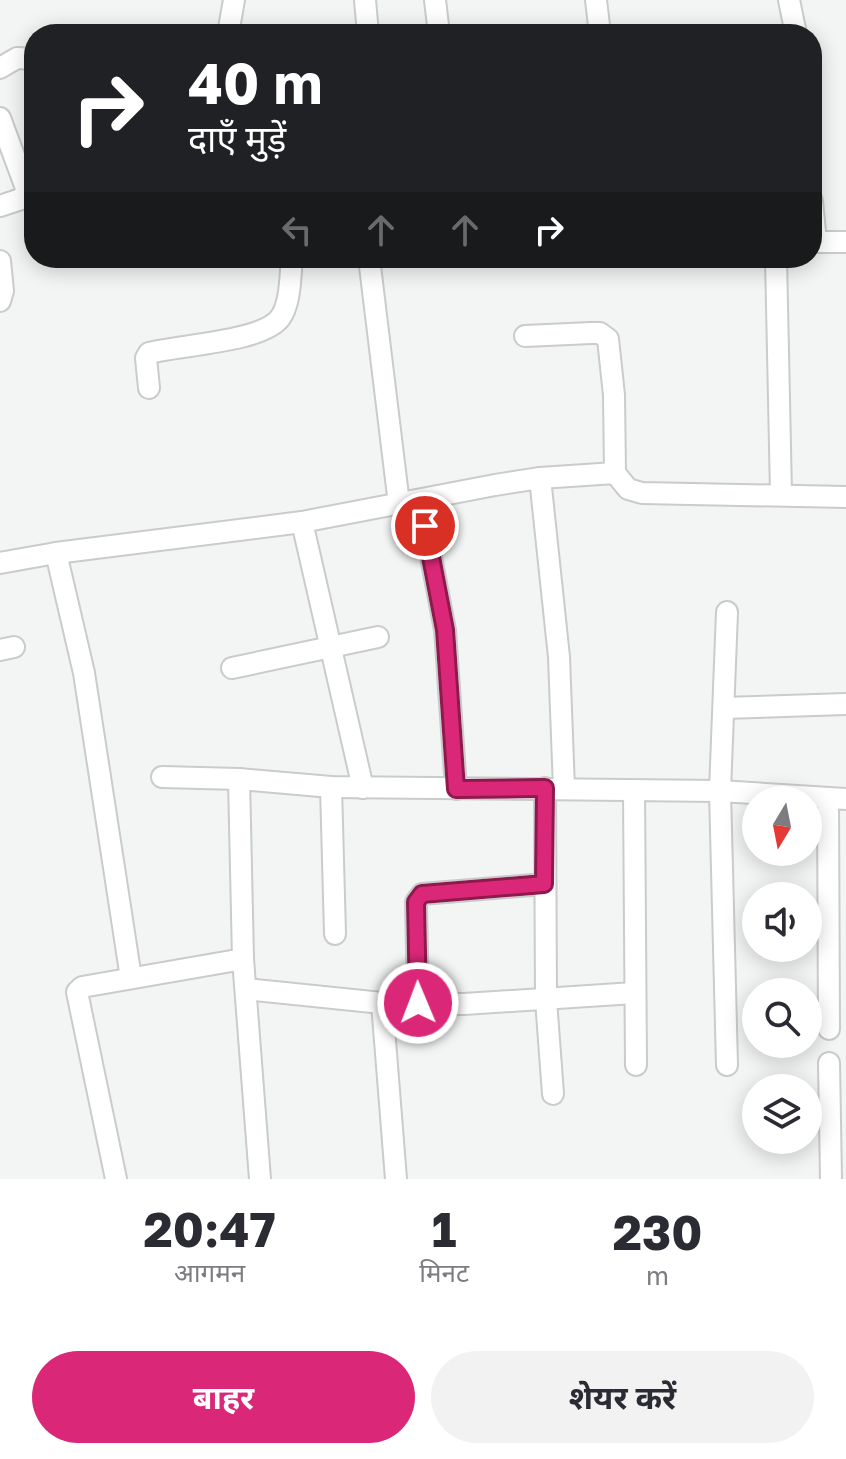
<!DOCTYPE html>
<html lang="hi">
<head>
<meta charset="utf-8">
<style>
  :root { --surface:#fff; --page:#f2f2f3; --text:#2b2b33; --muted:#7c7c81; --accent:#db2777 }
  body { margin:0; font-family:"Golos Text","Noto Sans Devanagari",sans-serif; background:var(--page); color:var(--text); height:100vh; display:flex; flex-direction:column; font-size:30px; white-space:nowrap }
  * { box-sizing:border-box; margin:0 }
  p { font-size:26px; color:var(--muted) }
  .icon { flex:none; width:44px; height:44px; fill:none; stroke:currentColor; stroke-width:2; stroke-linecap:round; stroke-linejoin:round }
  .map { position:relative; height:1179px; overflow:hidden }
  .drawer { display:flex; flex-direction:column; background:var(--surface); flex:1 }
  .drawer>* { flex:none }
  .guide { position:absolute; left:24px; top:24px; width:798px; height:244px; border-radius:32px; box-shadow:0 4px 20px #0003; background:#202124; color:#fff; overflow:hidden }
  .needle { width:52px; rotate:190deg }
  .buttons { position:absolute; left:742px; top:786px; display:grid; gap:16px }
  .buttons a { display:grid; place-items:center; width:80px; height:80px; border-radius:50%; background:var(--surface); box-shadow:0 4px 20px #0003; font-size:40px }
  .pin { position:absolute; display:grid; place-items:center; width:68px; height:68px; color:#fff; margin:-34px; border:4px solid #fff; border-radius:50%; box-shadow:0 2px 8px #0007 }
  .me { position:absolute; width:88px; margin:-44px; rotate:359deg; stroke-linejoin:round; filter:drop-shadow(0 0 6px #0008) }
  .turn { display:flex; align-items:center; gap:28px; height:168px; padding:0 32px; font-size:36px }
  .turn .icon { width:104px; height:104px; stroke-width:2.5 }
  .turn b { display:block; font-size:56px; line-height:68px }
  .lanes { display:flex; align-items:center; height:76px; padding:0 32px; background:#0003; justify-content:center; gap:40px; direction:ltr }
  .lanes .off { opacity:.35 }
  .eta { display:flex; justify-content:space-evenly; align-items:center; height:136px; text-align:center }
  .eta b { font-size:48px; font-weight:700; line-height:56px }
  .action { display:flex; gap:16px; margin-top:auto; padding:16px 32px }
  .action a { flex:1; height:92px; border-radius:48px; background:var(--accent); color:#fff; font-size:32px; font-weight:700; line-height:92px; text-align:center }
  .action a+a { background:var(--page); color:var(--text) }
  .map>svg:first-child { display:block }
  .lines { fill:none; stroke-linecap:round; stroke-linejoin:round }
  .street-casing { stroke:#c9ccca; stroke-width:24 }
  .street { stroke:#fff; stroke-width:20 }
  .route-casing { stroke:#8e194d; stroke-width:20 }
  .route { stroke:#db2777; stroke-width:14 }
</style>
</head>
<body>
<div class="map">
<svg width="846" height="1179" viewBox="0 0 846 1179">
  <rect width="100%" height="100%" fill="#f2f5f3"/>
  <g class="lines">
    <defs>
      <g id="street">
        <path d="M365,0L368,34"/>
        <path d="M435,0L439,34"/>
        <path d="M596,0L600,34"/>
        <path d="M789,0L796,34"/>
        <path d="M228,34L234,0"/>
        <path d="M0,68L17,58L34,59"/>
        <path d="M0,118L26,188L24,198L0,206"/>
        <path d="M812,201L816,242"/>
        <path d="M812,242H846"/>
        <path d="M369,258L399,504"/>
        <path d="M776,258L781,494"/>
        <path d="M0,261L3,291L0,301"/>
        <path d="M525,336L591,333H600L608,339L614,395L615,473"/>
        <path d="M149,388L146,358L149,353C179,345 262,342 280,318C291,303 290,276 292,258"/>
        <path d="M540,478L559,657L564,789"/>
        <path d="M420,500L445,630L456,789"/>
        <path d="M302,522L495,485L540,478L615,473L628,489L642,493L846,497"/>
        <path d="M56,553L84,673L131,978"/>
        <path d="M0,563L56,553L302,522L363,788"/>
        <path d="M727,612L720,791L727,1065"/>
        <path d="M0,650L14,647"/>
        <path d="M232,668L378,637"/>
        <path d="M724,708L846,704"/>
        <path d="M162,777L239,779L331,787L720,791L846,799"/>
        <path d="M239,779L243,959L260,1179"/>
        <path d="M331,787L335,934"/>
        <path d="M545,788L546,1000L553,1094"/>
        <path d="M634,791L636,1065"/>
        <path d="M828,798L829,1029"/>
        <path d="M246,989L382,1003L464,1004L634,993"/>
        <path d="M382,1003L396,1179"/>
        <path d="M418,1003L416,902L422,894L544,884"/>
        <path d="M829,1063L831,1179"/>
        <path d="M116,1179L77,992L82,987L243,959"/>
      </g>
    </defs>
    <use href="#street" class="street-casing"/>
    <use href="#street" class="street"/>
  </g>
  <g class="lines">
    <defs>
      <path id="route" d="M418,1003L416,902L422,894L544,884L545,788L456,789L445,630L425,526"/>
    </defs>
    <use href="#route" class="route-casing"/>
    <use href="#route" class="route"/>
  </g>
</svg>
<div class="buttons">
<a><svg class="needle" viewBox="-14 -14 28 28"><path d="M0-13l5 13h-10z" fill="#e53935"/><path d="M0 13l5-13h-10z" fill="#7c7c81"/></svg></a>
<a><svg class="icon" aria-label="sound" viewBox="0 0 24 24"><path d="M4 9h4l5-4v14l-5-4H4zM17 9q2 3 0 6"/></svg></a>
<a><svg class="icon" aria-label="search" viewBox="0 0 24 24"><circle cx="10" cy="10" r="6"/><path d="M15 15l6 6"/></svg></a>
<a><svg class="icon" aria-label="layers" viewBox="0 0 24 24"><path d="M12 4l9 5-9 5-9-5zM3 14l9 5 9-5"/></svg></a>
</div>
<div class="pin" style="left:425px;top:526px;background:#d93025"><svg class="icon" aria-label="arrive" viewBox="0 0 24 24"><path d="M6 21V4h12l-3 4 3 4H6"/></svg></div>
<svg class="me" style="left:418px;top:1003px" viewBox="-20 -20 40 40"><circle r="17" fill="#db2777" stroke="#fff" stroke-width="3"/><path d="M0-11L8 9 0 5-8 9z" fill="#fff"/></svg>
<div class="guide">
<div class="turn"><svg class="icon" aria-label="right" viewBox="0 0 24 24"><path d="M7 20v-9h11M14 6l5 5-5 5"/></svg><div><b>40 m</b>दाएँ मुड़ें</div></div>
<div class="lanes"><svg class="icon off" aria-label="left" viewBox="0 0 24 24"><path d="M17 20v-9H6M10 6l-5 5 5 5"/></svg><svg class="icon off" aria-label="ahead" viewBox="0 0 24 24"><path d="M12 20V5M6 11l6-6 6 6"/></svg><svg class="icon off" aria-label="ahead" viewBox="0 0 24 24"><path d="M12 20V5M6 11l6-6 6 6"/></svg><svg class="icon" aria-label="right" viewBox="0 0 24 24"><path d="M7 20v-9h11M14 6l5 5-5 5"/></svg></div>
</div>
</div>
<section class="drawer">
<div class="eta">
<div><b>20:47</b><p>आगमन</p></div>
<div><b>1</b><p>मिनट</p></div>
<div><b>230</b><p>m</p></div>
</div>
<div class="action"><a>बाहर</a><a>शेयर करें</a></div>
</section>
</body>
</html>
